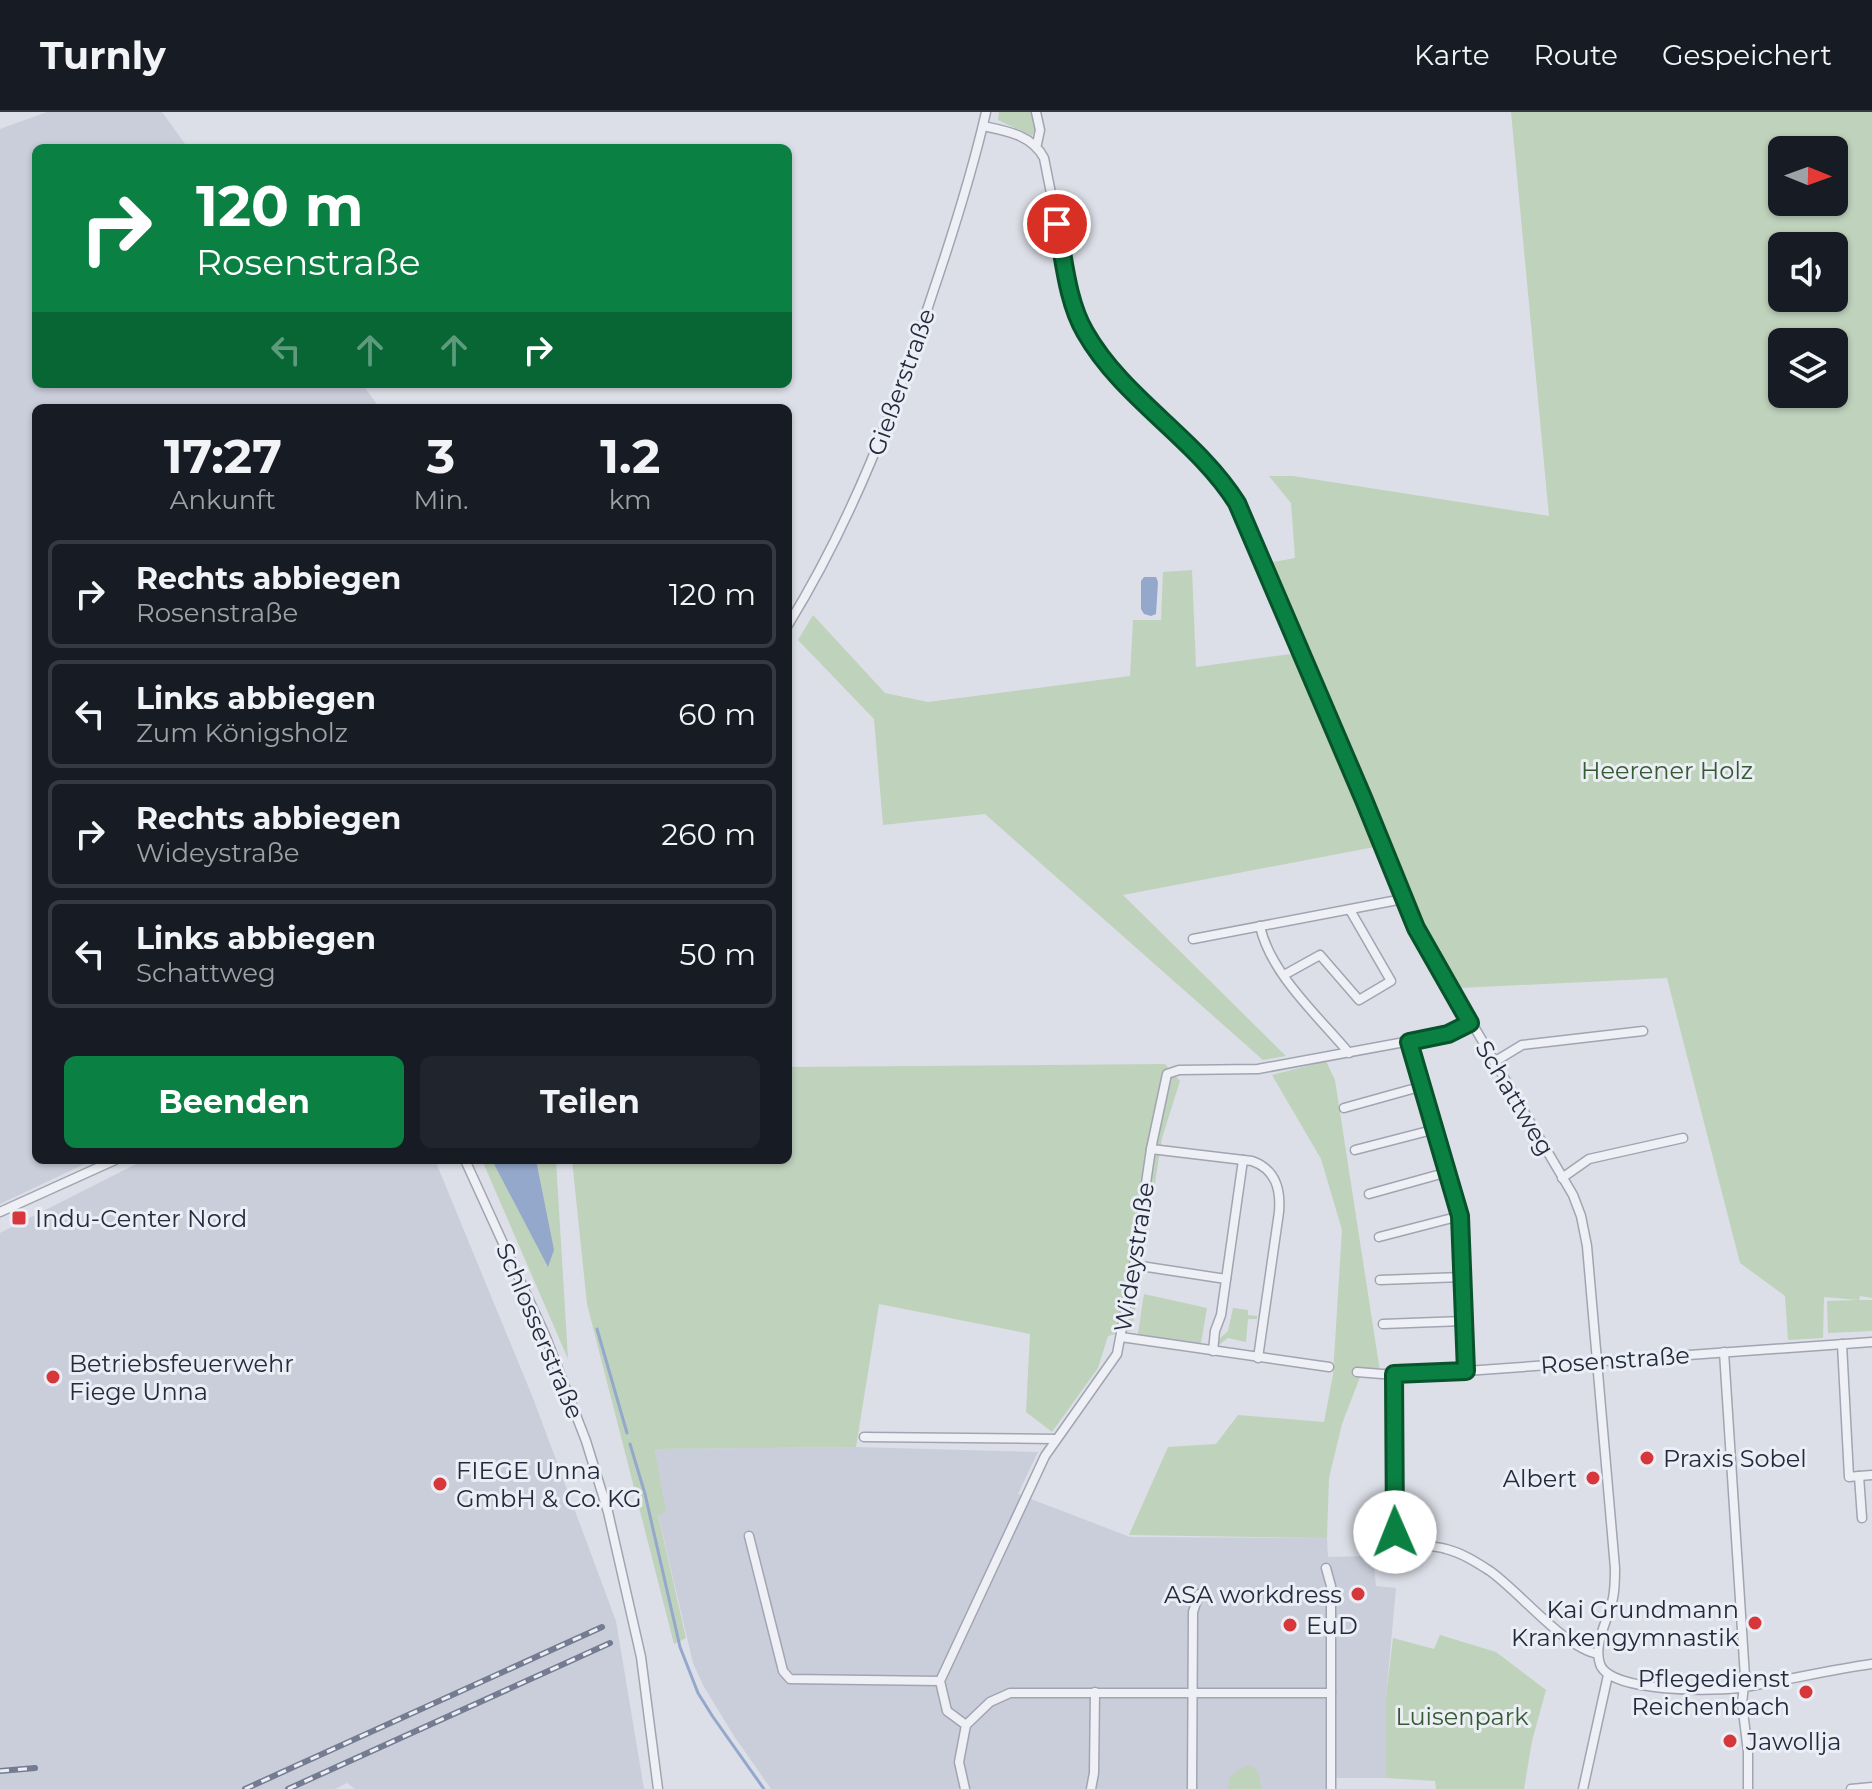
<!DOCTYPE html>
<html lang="de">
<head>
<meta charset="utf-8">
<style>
  :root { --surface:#171b24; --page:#20242c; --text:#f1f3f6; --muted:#9ea1a6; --line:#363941; --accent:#0b8043 }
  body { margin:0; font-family:Montserrat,sans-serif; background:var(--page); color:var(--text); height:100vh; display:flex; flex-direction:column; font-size:30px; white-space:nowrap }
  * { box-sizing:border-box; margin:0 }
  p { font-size:26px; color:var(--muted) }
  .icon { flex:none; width:44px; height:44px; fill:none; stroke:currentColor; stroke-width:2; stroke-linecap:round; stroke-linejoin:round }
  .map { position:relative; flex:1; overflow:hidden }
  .details { position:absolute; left:32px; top:292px; width:760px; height:760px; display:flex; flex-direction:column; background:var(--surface); border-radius:12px; box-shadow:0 2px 6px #0004 }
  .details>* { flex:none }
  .top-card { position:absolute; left:32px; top:32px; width:760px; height:244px; border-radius:12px; box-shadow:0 2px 6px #0004; background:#0b8043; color:#fff; overflow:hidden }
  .needle { width:52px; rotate:91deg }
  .buttons { position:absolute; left:1768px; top:24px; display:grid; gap:16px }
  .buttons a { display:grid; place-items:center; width:80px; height:80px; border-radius:12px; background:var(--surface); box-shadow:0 2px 6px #0004; font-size:40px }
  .pin { position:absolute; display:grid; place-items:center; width:68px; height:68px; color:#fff; margin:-34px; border:4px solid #fff; border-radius:50%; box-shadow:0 2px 8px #0007 }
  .me { position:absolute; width:88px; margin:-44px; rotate:359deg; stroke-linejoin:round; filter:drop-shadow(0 0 6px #0008) }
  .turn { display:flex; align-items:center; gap:28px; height:168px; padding:0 32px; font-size:36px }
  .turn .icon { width:104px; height:104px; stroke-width:2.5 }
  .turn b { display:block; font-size:56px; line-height:68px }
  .lanes { display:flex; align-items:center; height:76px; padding:0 32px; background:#0003; justify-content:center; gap:40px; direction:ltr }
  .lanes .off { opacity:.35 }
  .eta { display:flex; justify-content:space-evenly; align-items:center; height:136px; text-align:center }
  .eta b { font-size:48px; font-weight:700; line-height:56px }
  .action { display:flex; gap:16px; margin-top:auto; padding:16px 32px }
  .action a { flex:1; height:92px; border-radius:12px; background:var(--accent); color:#fff; font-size:32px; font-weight:700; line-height:92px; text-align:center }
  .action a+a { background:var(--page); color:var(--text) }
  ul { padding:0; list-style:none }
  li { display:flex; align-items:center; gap:24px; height:108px; margin:0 16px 12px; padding:0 16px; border:4px solid var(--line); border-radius:12px }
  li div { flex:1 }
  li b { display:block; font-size:30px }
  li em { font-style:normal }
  header { display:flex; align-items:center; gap:48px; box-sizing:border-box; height:112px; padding:0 40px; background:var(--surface); border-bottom:2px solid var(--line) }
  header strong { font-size:38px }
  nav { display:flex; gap:44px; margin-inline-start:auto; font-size:28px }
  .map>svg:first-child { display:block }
  .built { fill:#caceda }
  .green { fill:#bfd2bc; fill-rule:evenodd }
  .water { fill:#94a8cb }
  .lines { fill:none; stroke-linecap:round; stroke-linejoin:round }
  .stream { stroke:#94a8cb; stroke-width:3 }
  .minor-casing { stroke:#a1a5b1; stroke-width:11 }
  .minor { stroke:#eff0f5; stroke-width:8 }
  .rail-casing { stroke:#747c92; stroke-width:6 }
  .rail { stroke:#ebeef5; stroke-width:3; stroke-dasharray:9; stroke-linecap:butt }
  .route-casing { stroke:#07532c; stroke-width:20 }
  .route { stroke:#0b8043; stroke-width:14 }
  .poi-dot { fill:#d7363b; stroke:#ebeef5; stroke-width:3 }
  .labels { text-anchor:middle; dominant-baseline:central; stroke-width:6; stroke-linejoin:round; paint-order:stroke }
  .street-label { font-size:24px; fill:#252b3f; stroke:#ebeef5 }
  .park-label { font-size:24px; fill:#345b31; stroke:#ebeef5 }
  .poi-label { font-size:24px; fill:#252b3f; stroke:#ebeef5; text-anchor:start }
</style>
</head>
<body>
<header>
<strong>Turnly</strong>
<nav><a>Karte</a><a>Route</a><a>Gespeichert</a></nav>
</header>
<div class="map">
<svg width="1872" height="1677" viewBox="0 0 1872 1677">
  <rect width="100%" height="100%" fill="#dcdfe7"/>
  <g class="built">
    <path d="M47,0H162L188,36H36V272H362L380,296H36V1048H93L0,1092V17Z"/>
    <path d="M144,1048H435L533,1286L616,1509L644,1677H355L347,1671L335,1677H0V1121Z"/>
    <path d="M856,1335L1038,1340L1018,1382L1130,1425L1327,1426L1328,1445L1373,1444L1376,1474L1396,1476L1386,1585V1666H1327V1677H771L734,1624L704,1575L693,1551L658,1402L665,1401L655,1337Z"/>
  </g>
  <g class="green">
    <path d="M999,0H1032L1035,18L1032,24L998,8Z"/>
    <path d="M1511,0H1872V1186L1860,1184L1859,1188H1872V1219L1828,1221L1827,1189L1858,1188L1824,1185L1823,1226L1788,1228L1785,1184L1740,1151L1667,866L1459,876L1407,787L1385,733L1123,783L1286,944L1263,948L985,702L883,713L874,607L798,528L813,503L885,581L928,590L1130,564L1133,508H1161L1163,460L1192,458L1196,555L1291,542L1289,504L1269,451L1295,446L1291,391L1269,364H1293L1549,404ZM1782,38H1834V90H1782ZM1782,134H1834V186H1782ZM1782,230H1834V282H1782Z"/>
    <path d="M1326,949L1335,968L1381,1266L1360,1265L1342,1312L1329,1366L1327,1426L1129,1423L1168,1335L1216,1332L1238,1303L1324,1310L1333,1263L1342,1118L1321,1047L1272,963Z"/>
    <path d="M1165,952L1180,969L1162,1026L1132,1218L1108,1224L1098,1256L1052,1320L1026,1300L1030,1222L879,1192L856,1335L655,1337L666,1401L658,1403L686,1526L674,1532L587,1192L572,1048H788V955Z"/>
    <path d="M482,1048H556L568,1247Z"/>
    <path d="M1144,1182L1207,1196L1200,1237L1137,1228Z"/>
    <path d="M1233,1196L1248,1198V1203L1257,1204V1207H1248L1246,1230L1228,1226L1215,1236V1231L1228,1219Z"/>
    <path d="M1440,1523L1496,1540L1546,1578L1532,1629L1524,1677H1436L1435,1669L1386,1666V1585L1393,1526L1434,1537Z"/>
    <path d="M1249,1653L1257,1658L1262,1677H1228L1229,1666L1239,1657Z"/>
  </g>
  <g class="water">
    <path d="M1144,465H1156L1158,470L1156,502L1151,504L1144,502L1141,497V469Z"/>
    <path d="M492,1048H536L554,1138L548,1155Z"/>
  </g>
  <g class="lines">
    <g class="stream">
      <path d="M597,1217L627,1321"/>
      <path d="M630,1332L645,1382L680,1535L698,1581L713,1605L764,1677"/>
    </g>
    <defs>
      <g id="minor">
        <path d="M1036,0L1040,18L1037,32"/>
        <path d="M983,14C1007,19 1032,23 1044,46L1073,192L1084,219L1107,252L1223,367L1237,391L1364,688L1416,816L1573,1083L1581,1104L1587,1134L1615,1456C1615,1466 1615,1476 1613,1486C1609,1506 1593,1531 1600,1552C1609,1581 1719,1580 1745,1575C1788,1568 1829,1558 1872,1552"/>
        <path d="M788,513C852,409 895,296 933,180C953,121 972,61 986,0"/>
        <path d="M1260,814C1270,861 1318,904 1349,941"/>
        <path d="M1193,827L1403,787"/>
        <path d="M1284,863L1320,843L1359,888L1391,869L1350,798"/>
        <path d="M1409,930L1460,1104L1466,1259"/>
        <path d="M1494,950L1522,933L1643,919"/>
        <path d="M1344,996L1423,974"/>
        <path d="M1151,1037L1252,1049C1275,1057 1281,1076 1279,1100L1258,1246"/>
        <path d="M1355,1038L1436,1017"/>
        <path d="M465,1048L545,1223L586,1329L608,1400L641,1545L658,1677"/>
        <path d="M1562,1066L1589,1047L1683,1026"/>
        <path d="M1369,1082L1448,1060"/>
        <path d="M0,1100L115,1048"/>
        <path d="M1379,1125L1460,1104"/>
        <path d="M1134,1153L1226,1167"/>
        <path d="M1380,1168L1462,1165"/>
        <path d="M1383,1212L1463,1209"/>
        <path d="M1121,1225L1329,1255"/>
        <path d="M1842,1232L1849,1365L1859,1364"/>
        <path d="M1213,1239L1215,1219L1221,1203L1243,1048"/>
        <path d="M1724,1240L1745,1565L1742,1591L1748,1640V1677"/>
        <path d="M1357,1260L1382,1262L1466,1259L1872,1230"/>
        <path d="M1394,1262L1395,1420L1398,1427C1411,1436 1431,1432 1446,1437C1462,1441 1476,1450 1490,1459C1521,1481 1563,1535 1598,1542"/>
        <path d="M864,1325L1055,1327"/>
        <path d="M1862,1406L1859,1364L1872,1363"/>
        <path d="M749,1424L783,1559L790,1567L940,1569"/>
        <path d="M1326,1456L1331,1474V1677"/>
        <path d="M966,1613L990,1590L1010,1581H1331"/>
        <path d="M965,1677L959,1650L966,1613L947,1599L940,1569L1045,1344L1117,1242L1134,1153L1151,1037L1167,962L1179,958L1258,957L1448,922L1470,911"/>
        <path d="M1091,1677L1094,1661L1095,1580"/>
        <path d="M1192,1677L1193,1500L1199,1482"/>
        <path d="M1583,1677L1608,1563"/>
        <path d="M1851,1677L1872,1675"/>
      </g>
    </defs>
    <use href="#minor" class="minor-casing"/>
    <use href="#minor" class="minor"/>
    <defs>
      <g id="rail">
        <path d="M0,1659L35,1656"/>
        <path d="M245,1677L602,1515"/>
        <path d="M288,1677L610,1531"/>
      </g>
    </defs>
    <use href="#rail" class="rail-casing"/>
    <use href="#rail" class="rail"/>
  </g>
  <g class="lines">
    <defs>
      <path id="route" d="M1057,112C1064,147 1067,189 1085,220C1123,287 1196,326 1237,391L1364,688L1416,816L1470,911L1448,922L1409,930L1460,1104L1466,1259L1394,1262L1395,1420"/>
    </defs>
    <use href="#route" class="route-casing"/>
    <use href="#route" class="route"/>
  </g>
  <g class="poi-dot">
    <rect x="11" y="1098" width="16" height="16" rx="4"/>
    <circle cx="53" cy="1265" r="8"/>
    <circle cx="1647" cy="1346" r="8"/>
    <circle cx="1593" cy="1366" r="8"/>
    <circle cx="440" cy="1372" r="8"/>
    <circle cx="1358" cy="1482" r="8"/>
    <circle cx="1755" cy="1511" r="8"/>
    <circle cx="1290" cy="1513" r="8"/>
    <circle cx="1806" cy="1580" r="8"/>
    <circle cx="1730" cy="1629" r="8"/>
  </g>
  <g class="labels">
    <g class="street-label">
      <text transform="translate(901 270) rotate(-70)">Gießerstraße</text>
      <text transform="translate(1515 986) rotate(59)">Schattweg</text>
      <text transform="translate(1134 1145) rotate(-81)">Wideystraße</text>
      <text transform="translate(540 1219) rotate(67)">Schlosserstraße</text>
      <text transform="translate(1615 1248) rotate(-4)">Rosenstraße</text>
    </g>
    <g class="park-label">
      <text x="1667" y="658">Heerener Holz</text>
      <text x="1462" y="1604">Luisenpark</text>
    </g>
    <g class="poi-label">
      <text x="35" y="1106">Indu-Center Nord</text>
      <text x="69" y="1251">Betriebsfeuerwehr<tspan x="69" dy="28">Fiege Unna</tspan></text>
      <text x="1663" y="1346">Praxis Sobel</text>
      <text x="456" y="1358">FIEGE Unna<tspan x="456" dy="28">GmbH &amp; Co. KG</tspan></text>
      <text x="1577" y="1366" text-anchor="end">Albert</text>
      <text x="1342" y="1482" text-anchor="end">ASA workdress</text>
      <text x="1739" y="1497" text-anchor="end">Kai Grundmann<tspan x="1739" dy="28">Krankengymnastik</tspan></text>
      <text x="1306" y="1513">EuD</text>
      <text x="1790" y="1566" text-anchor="end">Pflegedienst<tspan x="1790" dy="28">Reichenbach</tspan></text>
      <text x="1746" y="1629">Jawollja</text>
    </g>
  </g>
</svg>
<div class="buttons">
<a><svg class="needle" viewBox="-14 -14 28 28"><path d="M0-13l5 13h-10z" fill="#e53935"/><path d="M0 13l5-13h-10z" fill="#9ea1a6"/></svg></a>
<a><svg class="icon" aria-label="sound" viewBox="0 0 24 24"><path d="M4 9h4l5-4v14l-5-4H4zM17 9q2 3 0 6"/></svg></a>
<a><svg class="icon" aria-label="layers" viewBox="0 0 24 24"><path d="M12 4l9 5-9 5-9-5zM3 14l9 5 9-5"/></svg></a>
</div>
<div class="pin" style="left:1057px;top:112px;background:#d93025"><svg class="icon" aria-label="arrive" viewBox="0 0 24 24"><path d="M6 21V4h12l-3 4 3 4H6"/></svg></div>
<svg class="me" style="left:1395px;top:1420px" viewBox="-20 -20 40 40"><circle r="19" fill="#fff"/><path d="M0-13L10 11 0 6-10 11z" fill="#0b8043"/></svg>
<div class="top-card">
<div class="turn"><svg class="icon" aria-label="right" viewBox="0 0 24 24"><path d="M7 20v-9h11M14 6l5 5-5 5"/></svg><div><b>120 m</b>Rosenstraße</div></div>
<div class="lanes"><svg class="icon off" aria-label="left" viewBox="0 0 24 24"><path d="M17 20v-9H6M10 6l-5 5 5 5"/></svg><svg class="icon off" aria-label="ahead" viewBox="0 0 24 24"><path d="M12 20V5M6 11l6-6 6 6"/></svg><svg class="icon off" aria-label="ahead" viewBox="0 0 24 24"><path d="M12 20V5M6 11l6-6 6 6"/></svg><svg class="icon" aria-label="right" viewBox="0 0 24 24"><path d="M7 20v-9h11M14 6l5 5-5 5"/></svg></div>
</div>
<section class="details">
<div class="eta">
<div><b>17:27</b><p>Ankunft</p></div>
<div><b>3</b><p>Min.</p></div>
<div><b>1.2</b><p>km</p></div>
</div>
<ul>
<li><svg class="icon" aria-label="right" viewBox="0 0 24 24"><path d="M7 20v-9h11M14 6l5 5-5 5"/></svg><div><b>Rechts abbiegen</b><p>Rosenstraße</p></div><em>120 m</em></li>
<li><svg class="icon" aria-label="left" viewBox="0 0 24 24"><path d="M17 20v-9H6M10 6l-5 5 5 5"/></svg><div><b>Links abbiegen</b><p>Zum Königsholz</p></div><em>60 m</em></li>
<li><svg class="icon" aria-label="right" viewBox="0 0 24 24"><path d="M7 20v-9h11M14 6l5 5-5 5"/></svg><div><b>Rechts abbiegen</b><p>Wideystraße</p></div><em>260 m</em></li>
<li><svg class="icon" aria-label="left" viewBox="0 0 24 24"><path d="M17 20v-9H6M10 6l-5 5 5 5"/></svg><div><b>Links abbiegen</b><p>Schattweg</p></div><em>50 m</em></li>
</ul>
<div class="action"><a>Beenden</a><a>Teilen</a></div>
</section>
</div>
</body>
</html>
